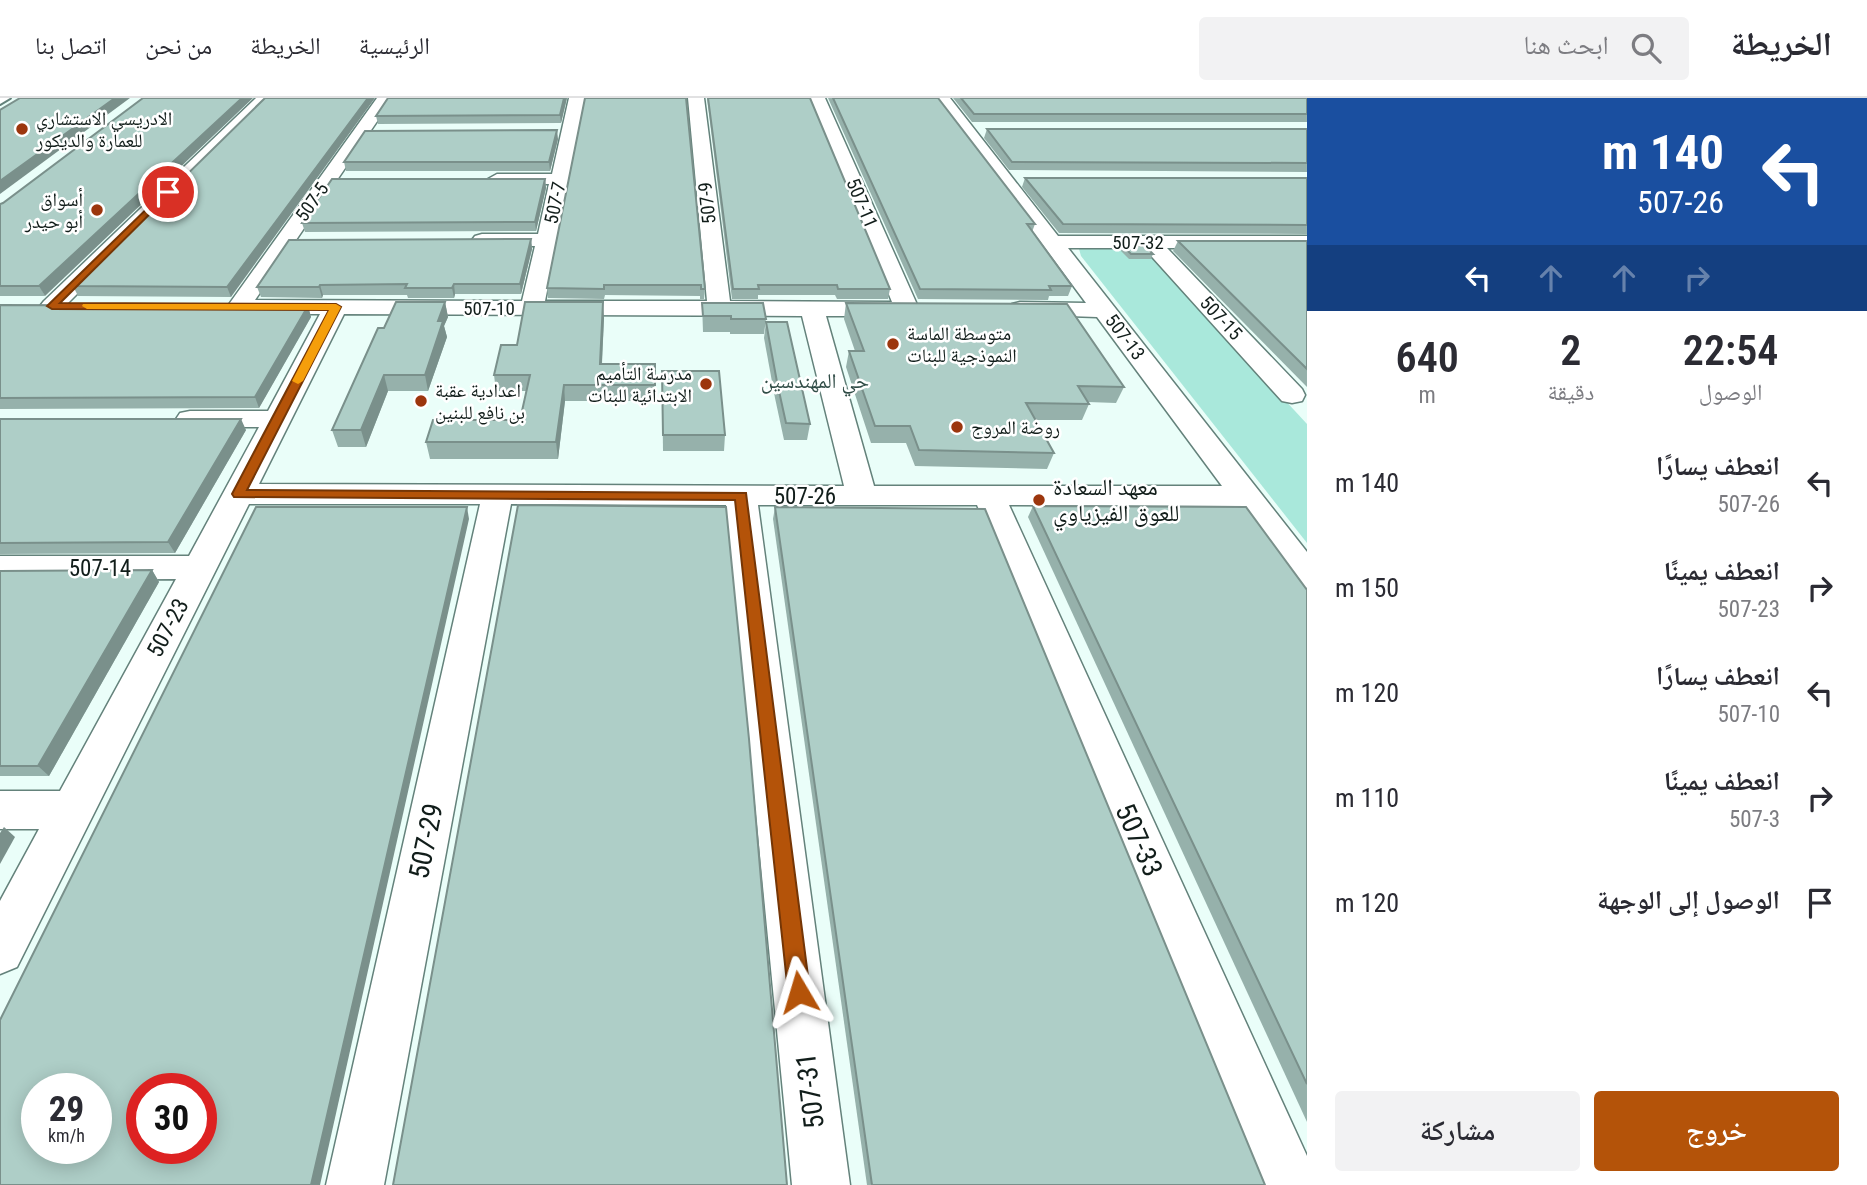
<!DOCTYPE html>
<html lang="ar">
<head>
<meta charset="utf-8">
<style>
  :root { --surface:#fff; --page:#f2f2f3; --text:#2b2b33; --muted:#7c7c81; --line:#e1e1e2; --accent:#b45309 }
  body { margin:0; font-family:"Roboto Condensed","Noto Naskh Arabic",sans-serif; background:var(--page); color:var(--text); direction:rtl; height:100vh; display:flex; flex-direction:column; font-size:26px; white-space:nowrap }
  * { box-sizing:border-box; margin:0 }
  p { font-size:23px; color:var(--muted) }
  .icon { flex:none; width:38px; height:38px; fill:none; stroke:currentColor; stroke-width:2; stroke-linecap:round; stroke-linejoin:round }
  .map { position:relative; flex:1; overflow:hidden; direction:ltr }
  .drawer { display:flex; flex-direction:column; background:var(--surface); width:560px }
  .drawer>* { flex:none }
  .banner { background:#1a4fa0; color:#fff; overflow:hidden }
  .speed { position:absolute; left:21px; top:975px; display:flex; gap:14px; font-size:35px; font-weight:700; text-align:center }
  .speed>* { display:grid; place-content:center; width:91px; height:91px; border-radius:50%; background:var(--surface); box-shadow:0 4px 18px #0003; line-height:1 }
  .speed small { font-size:18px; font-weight:400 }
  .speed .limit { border:10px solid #d22; background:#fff; color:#111 }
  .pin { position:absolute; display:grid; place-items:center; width:60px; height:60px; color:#fff; margin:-30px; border:4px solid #fff; border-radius:50%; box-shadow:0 2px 7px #0007 }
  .me { position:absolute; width:77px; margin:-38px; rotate:353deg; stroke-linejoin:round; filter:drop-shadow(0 0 5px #0008) }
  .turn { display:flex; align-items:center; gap:24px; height:147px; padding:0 28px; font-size:32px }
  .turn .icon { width:91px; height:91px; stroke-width:2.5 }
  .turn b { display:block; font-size:49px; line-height:60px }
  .lanes { display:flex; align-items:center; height:66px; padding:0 28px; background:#0003; justify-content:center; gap:35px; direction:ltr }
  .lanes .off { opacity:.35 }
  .eta { display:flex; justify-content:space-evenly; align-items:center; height:119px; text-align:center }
  .eta b { font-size:42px; font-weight:600; line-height:49px }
  .action { display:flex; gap:14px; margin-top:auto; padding:14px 28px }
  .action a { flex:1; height:80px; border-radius:7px; background:var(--accent); color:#fff; font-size:28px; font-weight:600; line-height:80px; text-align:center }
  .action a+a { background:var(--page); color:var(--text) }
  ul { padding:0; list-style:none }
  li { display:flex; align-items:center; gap:21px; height:105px; padding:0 28px }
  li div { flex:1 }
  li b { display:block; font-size:26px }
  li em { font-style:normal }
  header { display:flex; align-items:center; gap:42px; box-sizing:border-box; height:98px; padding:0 35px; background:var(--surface); border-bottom:2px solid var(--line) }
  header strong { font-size:33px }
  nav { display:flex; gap:38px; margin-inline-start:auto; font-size:24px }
  .search { width:490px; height:63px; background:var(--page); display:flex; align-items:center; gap:18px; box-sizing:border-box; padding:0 24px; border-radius:7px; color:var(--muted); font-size:26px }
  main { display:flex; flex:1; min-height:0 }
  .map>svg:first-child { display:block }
  .green { fill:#a9e8db }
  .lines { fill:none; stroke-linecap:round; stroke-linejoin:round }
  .minor-casing { stroke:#64827b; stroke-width:3 }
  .major-casing { stroke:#64827b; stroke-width:4 }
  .minor { fill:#fff; fill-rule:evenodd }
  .major { fill:#fff; fill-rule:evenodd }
  .wall { fill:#96b1ab }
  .shaded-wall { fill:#7a908b }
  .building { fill:#aecec7; stroke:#7a908b; stroke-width:2; fill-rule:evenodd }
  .route { fill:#b45309; stroke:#753606; stroke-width:2 }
  .slow { fill:#f59e0b }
  .poi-dot { fill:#9c360d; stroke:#fff; stroke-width:2.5 }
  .labels { text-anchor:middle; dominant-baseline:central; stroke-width:5; stroke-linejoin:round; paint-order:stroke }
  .far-poi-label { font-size:19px; fill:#111d1a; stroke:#fff; text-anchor:start }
  .far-street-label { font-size:19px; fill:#111d1a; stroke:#fff }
  .far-neighbourhood-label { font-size:21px; fill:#314d47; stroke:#fff }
  .poi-label { font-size:23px; fill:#111d1a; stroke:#fff; text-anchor:start }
  .street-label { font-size:23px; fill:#111d1a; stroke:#fff }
  .near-street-label { font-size:28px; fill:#111d1a; stroke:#fff }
</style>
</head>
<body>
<header>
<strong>الخريطة</strong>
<div class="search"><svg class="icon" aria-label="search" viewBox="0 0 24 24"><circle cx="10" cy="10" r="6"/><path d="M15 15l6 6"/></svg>ابحث هنا</div>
<nav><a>الرئيسية</a><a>الخريطة</a><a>من نحن</a><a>اتصل بنا</a></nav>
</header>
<main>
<section class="drawer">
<div class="banner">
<div class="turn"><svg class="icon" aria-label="left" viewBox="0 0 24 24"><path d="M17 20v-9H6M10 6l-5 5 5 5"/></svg><div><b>140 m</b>507-26</div></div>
<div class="lanes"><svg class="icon" aria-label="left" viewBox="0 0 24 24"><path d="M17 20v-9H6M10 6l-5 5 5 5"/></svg><svg class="icon off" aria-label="ahead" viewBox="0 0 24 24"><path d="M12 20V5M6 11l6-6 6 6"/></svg><svg class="icon off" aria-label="ahead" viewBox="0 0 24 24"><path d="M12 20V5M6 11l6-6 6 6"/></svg><svg class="icon off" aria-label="right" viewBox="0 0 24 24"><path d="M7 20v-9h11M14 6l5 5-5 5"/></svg></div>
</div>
<div class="eta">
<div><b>22:54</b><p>الوصول</p></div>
<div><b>2</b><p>دقيقة</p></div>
<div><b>640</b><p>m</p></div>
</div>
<ul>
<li><svg class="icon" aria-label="left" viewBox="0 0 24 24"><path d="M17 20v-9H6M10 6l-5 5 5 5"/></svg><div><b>انعطف يسارًا</b><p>507-26</p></div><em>140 m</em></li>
<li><svg class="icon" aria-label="right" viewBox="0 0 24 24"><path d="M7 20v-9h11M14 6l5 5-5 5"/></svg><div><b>انعطف يمينًا</b><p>507-23</p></div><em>150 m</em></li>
<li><svg class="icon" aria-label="left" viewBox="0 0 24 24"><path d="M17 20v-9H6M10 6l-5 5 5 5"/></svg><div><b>انعطف يسارًا</b><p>507-10</p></div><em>120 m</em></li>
<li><svg class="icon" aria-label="right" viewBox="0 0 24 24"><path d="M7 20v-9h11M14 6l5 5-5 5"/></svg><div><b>انعطف يمينًا</b><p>507-3</p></div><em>110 m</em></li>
<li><svg class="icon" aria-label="arrive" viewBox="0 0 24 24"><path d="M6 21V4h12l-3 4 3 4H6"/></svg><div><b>الوصول إلى الوجهة</b></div><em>120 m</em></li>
</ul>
<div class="action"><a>خروج</a><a>مشاركة</a></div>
</section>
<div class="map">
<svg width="1307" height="1087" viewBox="0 0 1307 1087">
  <rect width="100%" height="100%" fill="#eafef9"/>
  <path class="green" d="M1085,149H1136L1146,152L1307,326V445L1081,158L1079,151Z"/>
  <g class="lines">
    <defs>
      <g id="minor">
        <path d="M256,0H273L60,213H44L40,208L44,203Z"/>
        <path d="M377,0H393L255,202L522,203L535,148H482L475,146L472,142L475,138L482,136H538L549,86H497L488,81L497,76H552L569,0H585L545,203H707L688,0H704L730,203L892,204L809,0H825L919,211L915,216L907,218H826L874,388H1222L1097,219L1012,216L1008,211L1012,206L1020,204L1086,205L934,0H950L1058,138H1307V150H1167L1302,291L1305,297L1302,303L1292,305L1282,303L1144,150H1068L1307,454V490L1295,486L1237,408L1009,407L1307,1058V1087H1261L977,407H758L850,1087H792L726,407L511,406L384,1087H326L480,406H249L17,869L0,876V803L39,731H0V693H60L176,481L0,482V458H189L259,329H190L180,327L176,321L180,315L190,313H268L320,216H257C247,214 241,217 231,214L227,209ZM344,216L802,218L844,388L259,386Z"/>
      </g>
      <path id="major" d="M0,0H10L0,6Z"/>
    </defs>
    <use href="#minor" class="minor-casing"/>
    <use href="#major" class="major-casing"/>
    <use href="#minor" class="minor"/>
    <use href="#major" class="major"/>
  </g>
  <g class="wall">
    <path d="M265,0L231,199L78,198L73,188Z"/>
    <path d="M567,0L561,25L378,26L376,18Z"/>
    <path d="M585,0L705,191L704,201H700V198L605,197L604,201L548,200L547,190Z"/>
    <path d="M707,0H810L890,191L888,201H837L835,197H758V201H732Z"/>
    <path d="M828,0H938L1035,126L1032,134L1072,188L1068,198H1049L1048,202L918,201Z"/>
    <path d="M953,0H1307V24H972Z"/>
    <path d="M987,31H1307V74L1009,72L984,40Z"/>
    <path d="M558,41L550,73H346L344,64Z"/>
    <path d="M1025,80H1307V136L1059,135L1022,89Z"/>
    <path d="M545,81L546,90L536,133L305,134L302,125Z"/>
    <path d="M0,106L45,198H0Z"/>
    <path d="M531,141L532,151L521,196H455L454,200H408L407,197H323L322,200L261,199L257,189Z"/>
    <path d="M1178,143H1307V289L1173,153Z"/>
    <path d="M1123,148L1153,156L1151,161H1129L1121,153Z"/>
    <path d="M445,204L448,219L444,228L447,239L428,293H388L366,349H338L332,332L384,230Z"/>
    <path d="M702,205L766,221L764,236H730V234H703Z"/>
    <path d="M846,205L1124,289L1116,305L1088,304L1089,306L1082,322H1035L1054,355L1047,371L915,368L906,345H871L846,269L849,253H855L844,221Z"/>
    <path d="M0,207L308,208L311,219L259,310L0,311Z"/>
    <path d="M604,220L602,266H655L654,303H565L558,361H430L426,344L520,322L526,293H496L494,277L517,247Z"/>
    <path d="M766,224L810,326L807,342H784L775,300L764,240Z"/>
    <path d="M662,273L725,337L724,353H663Z"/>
    <path d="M0,321L246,332L175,455L0,456Z"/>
    <path d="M1033,408L1307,492V1024L1028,419Z"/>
    <path d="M775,409L1265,1087H867L773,421Z"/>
    <path d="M152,472L159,484L49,678H0V473Z"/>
  </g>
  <g class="shaded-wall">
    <path d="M115,0H130L0,96V83Z"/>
    <path d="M242,0H253L45,198L39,188Z"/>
    <path d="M368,0H375L231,199L227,189Z"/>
    <path d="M564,0H567L561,25L560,17Z"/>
    <path d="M557,32L558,41L550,73L549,64Z"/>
    <path d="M545,81L546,90L536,133L535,124Z"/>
    <path d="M531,141L532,151L521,196L520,186Z"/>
    <path d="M454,186L455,196L454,200L452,190Z"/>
    <path d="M320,187L323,197L322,200L319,189Z"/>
    <path d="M445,204L448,219L444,228L447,239L428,293L425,277L438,223Z"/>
    <path d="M603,204L604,220L601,281L600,266Z"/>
    <path d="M308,208L311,219L259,310L255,299Z"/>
    <path d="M384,277L388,293L366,349L361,332Z"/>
    <path d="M564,287L565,303L558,361L556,344Z"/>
    <path d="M241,321L246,332L175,455L168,444Z"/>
    <path d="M467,409L469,421L320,1087H311Z"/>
    <path d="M152,472L159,484L49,678L38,668Z"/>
    <path d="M4,729L15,739L0,766V735Z"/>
  </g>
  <g class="building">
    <path d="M20,0H115L0,83V12Z"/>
    <path d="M143,0H242L39,188H0V106L3,105Z"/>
    <path d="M265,0H368L227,189L73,188Z"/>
    <path d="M388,0H564L560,17L376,18Z"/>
    <path d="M585,0H686L705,191H701V187H604V191L547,190Z"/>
    <path d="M708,0H810L890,191H838L837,187H758L759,191H733Z"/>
    <path d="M833,0H938L1035,126H1027L1072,188H1049L1051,192L920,191Z"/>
    <path d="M961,0H1307V16H974Z"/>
    <path d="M987,31H1307V65L1012,64Z"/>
    <path d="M557,32L549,64H344L365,33Z"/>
    <path d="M1025,80H1307V127L1063,126Z"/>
    <path d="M332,81H545L535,124L302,125Z"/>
    <path d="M531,141L520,186H454L452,190H405L407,186L320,187L319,189H257L289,142Z"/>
    <path d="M1178,143H1307V271Z"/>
    <path d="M1123,148H1145L1153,156H1131Z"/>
    <path d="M396,204H445L438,223H443L425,277H384L361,332H332L378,230H384Z"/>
    <path d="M525,204H603L600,266H655V287H564L556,344H426L433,322H520L530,277H494L501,247H517Z"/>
    <path d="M702,205H763L766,221H731V218H703Z"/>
    <path d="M846,205L1067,206L1124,289L1078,288L1089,306L1026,305L1054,355L919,352L910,328H875L849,253H864Z"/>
    <path d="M0,207L308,208L255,299L0,300Z"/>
    <path d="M766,224H787L810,326L786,325L777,284Z"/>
    <path d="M662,273H719L725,337H663Z"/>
    <path d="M0,321H241L168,444L0,445Z"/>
    <path d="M518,407L726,409L749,641L787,1087H393Z"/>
    <path d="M1033,408L1246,409L1307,492V986Z"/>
    <path d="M256,409H467L311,1087H0V922ZM37,990H96V1050H37ZM142,990H201V1050H142Z"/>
    <path d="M775,409L985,411L1265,1087H872Z"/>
    <path d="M152,472L38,668H0V473Z"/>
  </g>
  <path class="route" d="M165,93L172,94L60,205L336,206L341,209L247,392L746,395L810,894L807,902L799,905L791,902L788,894L735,402L234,399L232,396L329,212L52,211L47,208Z"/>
  <path class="slow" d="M83,206H336L341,209L303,283L298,286L292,283L329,212L87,211L82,208Z"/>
  <g class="poi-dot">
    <circle cx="22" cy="31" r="7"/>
    <circle cx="97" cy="112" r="7"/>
    <circle cx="893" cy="246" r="7"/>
    <circle cx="706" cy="286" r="7"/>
    <circle cx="421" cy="303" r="7"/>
    <circle cx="957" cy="329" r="7"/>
    <circle cx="1039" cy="402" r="7"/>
  </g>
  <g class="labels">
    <g class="far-poi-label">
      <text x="36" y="20">الادريسي الاستشاري<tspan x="36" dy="22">للعمارة والديكور</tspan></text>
      <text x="83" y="101" text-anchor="end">أسواق<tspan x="83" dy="22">أبو حيدر</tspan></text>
      <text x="907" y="235">متوسطة الماسة<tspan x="907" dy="22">النموذجية للبنات</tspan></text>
      <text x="692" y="275" text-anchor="end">مدرسة التأميم<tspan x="692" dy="22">الابتدائية للبنات</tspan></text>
      <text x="435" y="292">اعدادية عقبة<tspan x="435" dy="22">بن نافع للبنين</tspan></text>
      <text x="971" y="329">روضة المروج</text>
    </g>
    <g class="far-street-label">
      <text transform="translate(312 104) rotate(-55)">507-5</text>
      <text transform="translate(555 105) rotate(-78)">507-7</text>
      <text transform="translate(707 105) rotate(-96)">507-9</text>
      <text transform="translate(862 105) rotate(67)">507-11</text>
      <text x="1138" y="144">507-32</text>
      <text x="489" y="210">507-10</text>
      <text transform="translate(1221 220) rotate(47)">507-15</text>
      <text transform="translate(1125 239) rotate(53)">507-13</text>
    </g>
    <g class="far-neighbourhood-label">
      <text x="815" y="283">حي المهندسين</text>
    </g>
    <g class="poi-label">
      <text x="1053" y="389">معهد السعادة<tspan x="1053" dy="26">للعوق الفيزياوي</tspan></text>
    </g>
    <g class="street-label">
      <text x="805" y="398">507-26</text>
      <text x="100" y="470">507-14</text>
      <text transform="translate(168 530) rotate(-62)">507-23</text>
    </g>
    <g class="near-street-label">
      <text transform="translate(1139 742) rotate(66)">507-33</text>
      <text transform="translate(426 743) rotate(-78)">507-29</text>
      <text transform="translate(810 993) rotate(-97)">507-31</text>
    </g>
  </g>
</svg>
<div class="speed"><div>29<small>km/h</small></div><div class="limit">30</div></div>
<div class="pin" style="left:168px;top:94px;background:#d93025"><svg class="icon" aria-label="arrive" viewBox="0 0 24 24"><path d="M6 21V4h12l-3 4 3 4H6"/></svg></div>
<svg class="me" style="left:799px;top:894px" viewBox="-20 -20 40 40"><path d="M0-17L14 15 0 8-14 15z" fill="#b45309" stroke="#fff" stroke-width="4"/></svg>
</div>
</main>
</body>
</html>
